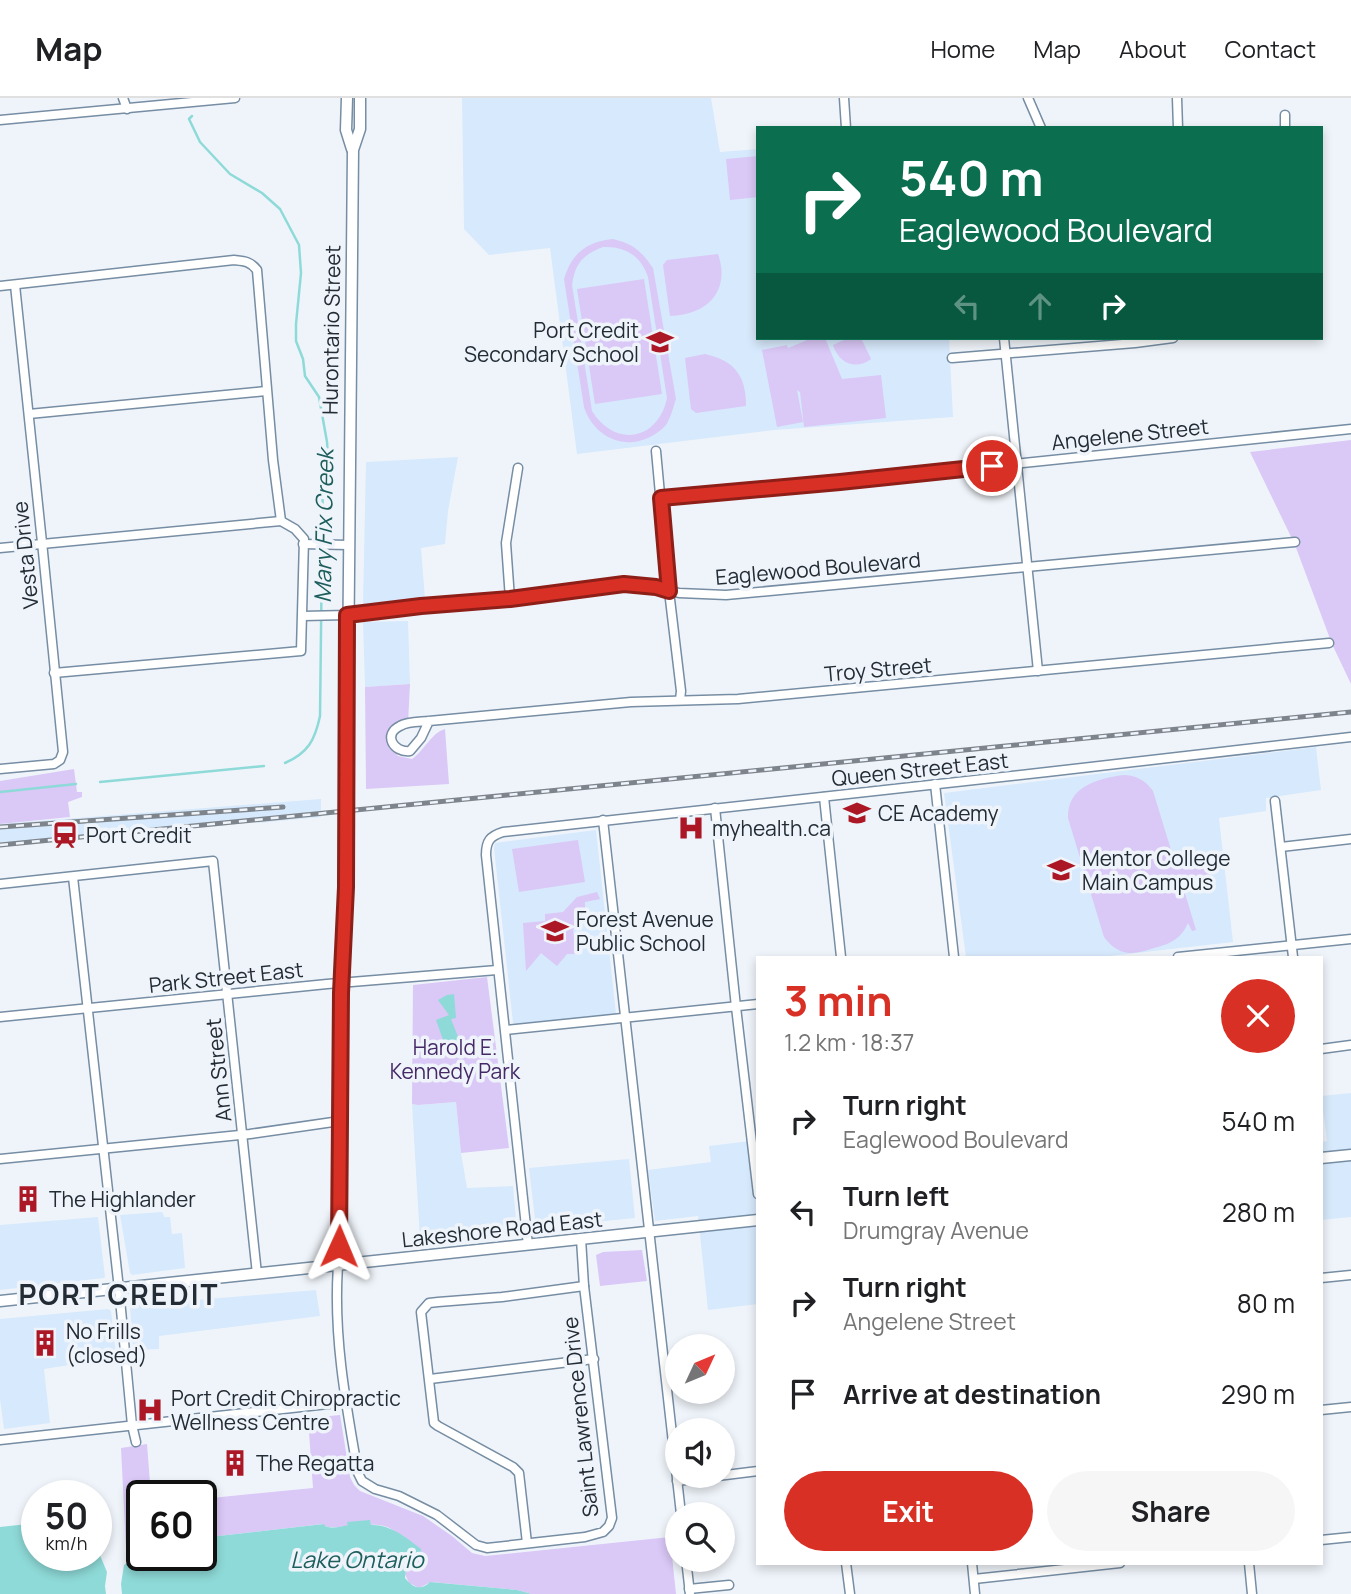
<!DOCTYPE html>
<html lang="en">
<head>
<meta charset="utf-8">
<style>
  :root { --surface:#fff; --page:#f6f6f6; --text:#202124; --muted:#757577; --line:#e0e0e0; --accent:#d93025 }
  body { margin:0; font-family:Manrope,sans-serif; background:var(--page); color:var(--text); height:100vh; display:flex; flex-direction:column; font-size:26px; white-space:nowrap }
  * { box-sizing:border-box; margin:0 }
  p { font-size:23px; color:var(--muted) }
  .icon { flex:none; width:38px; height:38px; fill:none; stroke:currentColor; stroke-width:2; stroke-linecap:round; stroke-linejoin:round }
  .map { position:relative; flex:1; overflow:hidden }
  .side { position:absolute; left:756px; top:858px; width:567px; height:609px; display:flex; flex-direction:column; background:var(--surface); border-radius:0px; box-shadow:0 4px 10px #0003 }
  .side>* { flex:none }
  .hud { position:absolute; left:756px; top:28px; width:567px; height:214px; border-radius:0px; box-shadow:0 4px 10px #0003; background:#0b6e4f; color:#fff; overflow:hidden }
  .needle { width:46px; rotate:46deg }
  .buttons { position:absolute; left:665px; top:1236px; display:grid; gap:14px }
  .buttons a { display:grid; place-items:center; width:70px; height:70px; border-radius:50%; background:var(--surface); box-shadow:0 4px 10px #0003; font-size:35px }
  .speed { position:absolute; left:21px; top:1382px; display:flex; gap:14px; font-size:35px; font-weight:700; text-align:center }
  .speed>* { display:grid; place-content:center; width:91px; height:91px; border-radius:50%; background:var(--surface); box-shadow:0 4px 10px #0003; line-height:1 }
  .speed small { font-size:18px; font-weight:400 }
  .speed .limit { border:4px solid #111; border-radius:10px; background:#fff; color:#111 }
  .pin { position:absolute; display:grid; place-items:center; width:60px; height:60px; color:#fff; margin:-30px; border:4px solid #fff; border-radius:50%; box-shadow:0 2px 7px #0007 }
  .me { position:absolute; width:77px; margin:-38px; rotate:1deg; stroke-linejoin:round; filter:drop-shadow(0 0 5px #0008) }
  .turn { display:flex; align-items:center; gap:24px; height:147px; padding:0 28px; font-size:32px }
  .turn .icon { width:91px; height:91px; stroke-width:2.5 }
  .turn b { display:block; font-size:49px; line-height:60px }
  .lanes { display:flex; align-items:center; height:66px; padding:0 28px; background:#0003; justify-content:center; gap:35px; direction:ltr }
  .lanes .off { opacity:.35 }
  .round { display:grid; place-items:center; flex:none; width:74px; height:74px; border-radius:37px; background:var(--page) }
  .summary { display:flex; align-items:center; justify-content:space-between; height:119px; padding:0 28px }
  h1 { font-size:42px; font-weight:700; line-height:52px; color:var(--accent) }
  .button { display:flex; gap:14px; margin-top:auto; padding:14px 28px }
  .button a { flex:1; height:80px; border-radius:42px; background:var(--accent); color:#fff; font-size:28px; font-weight:700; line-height:80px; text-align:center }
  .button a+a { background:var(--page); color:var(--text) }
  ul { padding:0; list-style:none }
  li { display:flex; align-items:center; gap:21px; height:91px; padding:0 28px }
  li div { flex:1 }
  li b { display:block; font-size:26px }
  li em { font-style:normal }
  header { display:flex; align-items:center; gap:42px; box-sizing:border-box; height:98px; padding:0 35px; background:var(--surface); border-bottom:2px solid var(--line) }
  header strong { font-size:33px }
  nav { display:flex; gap:38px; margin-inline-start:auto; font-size:24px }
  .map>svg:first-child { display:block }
  .built { fill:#d7e9fc }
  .green { fill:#dac8f7; fill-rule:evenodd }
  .water { fill:#8edad8 }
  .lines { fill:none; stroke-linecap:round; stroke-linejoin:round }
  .stream { stroke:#8edad8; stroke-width:2.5 }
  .minor-casing { stroke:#768da3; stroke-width:11 }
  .major-casing { stroke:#768da3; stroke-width:13 }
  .minor { stroke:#fff; stroke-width:8 }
  .major { stroke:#fff; stroke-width:10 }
  .rail-casing { stroke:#7d848b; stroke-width:5 }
  .rail { stroke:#eff4fa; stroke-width:2.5; stroke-dasharray:8; stroke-linecap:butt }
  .route-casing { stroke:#8d1f18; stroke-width:18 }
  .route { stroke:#d93025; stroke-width:12 }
  .labels { text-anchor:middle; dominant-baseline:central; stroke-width:7; stroke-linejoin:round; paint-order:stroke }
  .street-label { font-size:21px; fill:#232c35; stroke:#eff4fa }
  .poi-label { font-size:21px; fill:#232c35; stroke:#eff4fa; text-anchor:start }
  .park-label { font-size:21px; fill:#452967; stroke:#eff4fa }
  .water-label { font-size:23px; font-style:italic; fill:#1e5e5d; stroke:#eff4fa }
  .district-label { font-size:28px; font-weight:bold; letter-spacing:2px; fill:#232c35; stroke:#eff4fa }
</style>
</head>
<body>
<header>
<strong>Map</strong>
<nav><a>Home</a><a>Map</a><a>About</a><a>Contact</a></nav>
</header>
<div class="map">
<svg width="1351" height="1496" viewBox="0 0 1351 1496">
  <rect width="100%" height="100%" fill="#eff4fa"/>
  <g class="built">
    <path d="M462,0H711L720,54L758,51V240H949L953,319L774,332L577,356L550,150L489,157L464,131Z"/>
    <path d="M458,359L448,413L445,446L421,450L425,501L363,506L366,364Z"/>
    <path d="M408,523L410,586L365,589L363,524Z"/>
    <path d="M1316,649L1321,692L1266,700V713L1219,720L1233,844L1101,859H966L944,695Z"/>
    <path d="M321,701V719L258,725L257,723L0,748V726Z"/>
    <path d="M596,732L616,916L518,927L513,925L494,750L495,745Z"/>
    <path d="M1351,995V1119L1321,1122V1044L1327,1043L1321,998Z"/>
    <path d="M456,1004L461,1055L467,1090L513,1088L517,1134L420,1142L412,1006L418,1007Z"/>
    <path d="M758,1042V1206L708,1212L698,1118L655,1123L648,1072L711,1064L709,1048Z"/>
    <path d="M629,1061L635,1120L536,1130L529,1070Z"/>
    <path d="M161,1114L163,1115L164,1119H170L172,1136L182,1135L185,1170L132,1177L130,1175L120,1117Z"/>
    <path d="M98,1119L105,1179L104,1180L0,1192V1127Z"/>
    <path d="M316,1192L320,1218L159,1238V1251L133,1252L130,1208L135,1207Z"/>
    <path d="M108,1211L111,1213L116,1257L90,1260L89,1264L44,1271L50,1325L4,1331L0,1301V1221Z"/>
  </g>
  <g class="green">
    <path d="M758,58V99L730,102L726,61Z"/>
    <path d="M613,141C634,146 641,153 653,170L676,301C673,310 671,319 666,327C662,332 654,337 648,340C621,352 593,337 584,309L564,181C572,155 586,144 613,141ZM603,149C624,148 641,157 648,179L667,300C658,343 615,350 592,313L572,187C575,166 582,157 603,149Z"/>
    <path d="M718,156C731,193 707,217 670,218L663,167L667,162Z"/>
    <path d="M644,181L662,296L595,306L577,191Z"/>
    <path d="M812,240H825L842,281L881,277L886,320L804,329L800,294L797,292L803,324L777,329L762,252L787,247L788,250Z"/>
    <path d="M848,240H861L871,261C856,272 839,266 833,247Z"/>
    <path d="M705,256C735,263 746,278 746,308L696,315L691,311L685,260Z"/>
    <path d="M1351,342V586L1332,546L1295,447L1250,354Z"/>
    <path d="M410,586L408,625L390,635L389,648L398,658L412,661C425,652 431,635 445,631L449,686L366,691L365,589Z"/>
    <path d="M74,671L77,694H82V699L68,704L70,719L0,726V683Z"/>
    <path d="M1123,677C1136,677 1145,682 1153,693L1175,765L1208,763L1211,793L1200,794L1199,787L1183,789L1196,832L1192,833L1188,825C1181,841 1170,846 1154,850C1133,857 1119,859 1104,839L1068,720C1067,689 1096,681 1123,677Z"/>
    <path d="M578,742L585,784L519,794L512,751Z"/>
    <path d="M597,794L600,801L585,804V810L574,813L577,830L573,831L576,856H567L557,868L541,855L526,873L523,825L545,823V816L563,814L577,799Z"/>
    <path d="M487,879L509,1050L461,1055L456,1004L418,1007L412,1006L413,887Z"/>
    <path d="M642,1152L647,1183L600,1188L596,1157L603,1154Z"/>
    <path d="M340,1317L350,1379L354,1387L360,1393L423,1418L452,1438L472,1455L485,1458L670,1439L676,1496H532L517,1492L431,1484L419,1490L409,1485L405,1476C407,1466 411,1463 421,1461C407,1444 395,1425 371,1427L370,1423C356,1425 339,1432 324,1428L323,1426L201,1440V1401L313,1390L308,1320Z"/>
    <path d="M147,1346L151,1398H142V1448L126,1450L121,1350Z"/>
  </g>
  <g class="water">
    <path d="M454,896L456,920L451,921L460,944L446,950L436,922L449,917L438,902L447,897Z"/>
    <path d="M370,1422L371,1427C390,1426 407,1440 421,1451V1461L412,1463L406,1471L405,1480C413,1490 421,1493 430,1484L517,1492L532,1496H122L121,1486L124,1467L142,1453V1458H201V1440L324,1426L325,1428C333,1431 339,1429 348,1427L347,1424Z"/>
    <path d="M37,1425V1458H96V1454L99,1455L107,1474L105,1488L106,1496H0V1429Z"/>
  </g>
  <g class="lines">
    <g class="stream">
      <path d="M192,18L189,21L200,44L230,76L262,95L280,111L299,147L301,175L296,226V243L303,261L305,278L319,299L327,344L328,359L323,373L322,443"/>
      <path d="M285,665C308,655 315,642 320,618L322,450"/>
      <path d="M100,684L264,668"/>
      <path d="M0,694L76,686"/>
    </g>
    <defs>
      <g id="minor">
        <path d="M123,0L127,11"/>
        <path d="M844,0L846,30"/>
        <path d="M1028,0L1041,30"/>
        <path d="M1177,0L1178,30"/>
        <path d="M0,22L235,0"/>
        <path d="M1285,30V17"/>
        <path d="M0,188L234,162C244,163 250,163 257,172L273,362L281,423L295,431L304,441L301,553L54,575"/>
        <path d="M1004,240L1038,573"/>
        <path d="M952,260L1135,245L1173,240"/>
        <path d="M29,316L266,293"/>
        <path d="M656,353L669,493L681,593L680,602"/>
        <path d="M661,400L840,384L1351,331"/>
        <path d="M303,446L348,447"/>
        <path d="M0,450L281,423"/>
        <path d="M510,501L506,445L518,370"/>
        <path d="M303,518L347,517L421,508L510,501L624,487L656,489L679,495L726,497L1295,444"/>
        <path d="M429,623L421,640L410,653C393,655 383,636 400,628C408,623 420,624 429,623L631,604L738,601L1329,545"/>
        <path d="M0,671L54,666L60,662L63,654L43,454L15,187"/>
        <path d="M935,686L954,859"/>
        <path d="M824,699L841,859"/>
        <path d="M1275,703L1293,859"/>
        <path d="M715,710L736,909L758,1096"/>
        <path d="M603,722L681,1416"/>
        <path d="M1281,749L1351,741"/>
        <path d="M73,779L119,1191L132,1327L136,1344"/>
        <path d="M0,786L213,763L257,1176"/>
        <path d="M1178,859L1351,841"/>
        <path d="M0,919L327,886L497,872"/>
        <path d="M506,932L758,906"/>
        <path d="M1321,951L1351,947"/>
        <path d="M0,1061L250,1036L340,1023"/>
        <path d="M528,1147L486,757C486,743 490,738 503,734L1047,674L1351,639"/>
        <path d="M338,1168C333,1237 346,1307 358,1375L362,1383L375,1391L399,1398L437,1417L476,1447L487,1450L585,1439L603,1434L609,1428L612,1420L584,1188L581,1141"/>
        <path d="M1321,1180L1351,1177"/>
        <path d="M430,1281L594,1261"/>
        <path d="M1321,1312L1351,1309"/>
        <path d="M0,1342L346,1304"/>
        <path d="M677,1383L758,1373"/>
        <path d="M1321,1442L1351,1439"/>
        <path d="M527,1445L519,1375L513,1369L438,1328L434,1325L421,1214L429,1205L438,1204L502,1199L584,1188"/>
        <path d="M686,1461L690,1496"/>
        <path d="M846,1465L850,1496"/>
        <path d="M972,1465L975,1496"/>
        <path d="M1249,1465L1252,1496"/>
        <path d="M974,1481L1120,1465"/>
        <path d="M689,1491L729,1487"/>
      </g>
      <g id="major">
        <path d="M347,0L346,32L352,51"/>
        <path d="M1321,1060L1351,1057"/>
        <path d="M338,1168L341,1085V895L346,789L353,52L360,31V0"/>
        <path d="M0,1203L758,1122"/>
      </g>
    </defs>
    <use href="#minor" class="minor-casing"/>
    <use href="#major" class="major-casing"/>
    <use href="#minor" class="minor"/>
    <use href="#major" class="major"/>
    <defs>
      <g id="rail">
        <path d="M0,729L283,709"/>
        <path d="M0,747L1351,614"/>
      </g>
    </defs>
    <use href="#rail" class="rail-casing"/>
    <use href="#rail" class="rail"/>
  </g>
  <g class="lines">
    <defs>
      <path id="route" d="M339,1148L341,895L346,789L347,517L421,508L510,501L624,486L656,489L669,493L661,400L840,384L992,368"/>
    </defs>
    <use href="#route" class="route-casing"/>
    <use href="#route" class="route"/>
  </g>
  <defs>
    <symbol id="school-bare" viewBox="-9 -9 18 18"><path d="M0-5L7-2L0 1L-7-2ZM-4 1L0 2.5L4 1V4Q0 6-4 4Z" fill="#ab1725" stroke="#eff4fa" stroke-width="2.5" paint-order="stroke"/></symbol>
    <symbol id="hospital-bare" viewBox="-9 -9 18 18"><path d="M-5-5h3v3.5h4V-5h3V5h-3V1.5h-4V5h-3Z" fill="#ab1725" stroke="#eff4fa" stroke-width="2.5" paint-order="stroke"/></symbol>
    <symbol id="station-bare" viewBox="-9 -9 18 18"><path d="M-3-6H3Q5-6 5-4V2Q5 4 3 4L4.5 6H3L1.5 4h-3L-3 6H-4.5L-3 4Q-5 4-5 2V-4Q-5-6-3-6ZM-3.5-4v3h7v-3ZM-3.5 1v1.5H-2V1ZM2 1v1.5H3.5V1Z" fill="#ab1725" stroke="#eff4fa" stroke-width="2.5" paint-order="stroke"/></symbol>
    <symbol id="building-bare" viewBox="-9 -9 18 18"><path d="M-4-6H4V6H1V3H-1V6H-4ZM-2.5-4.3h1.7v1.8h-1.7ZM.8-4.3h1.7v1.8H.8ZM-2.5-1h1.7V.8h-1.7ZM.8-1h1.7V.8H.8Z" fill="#ab1725" stroke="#eff4fa" stroke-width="2.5" paint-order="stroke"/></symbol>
  </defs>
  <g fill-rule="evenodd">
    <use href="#school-bare" x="641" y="225" width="38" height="38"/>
    <use href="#school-bare" x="838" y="696" width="38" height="38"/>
    <use href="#hospital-bare" x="672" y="711" width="38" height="38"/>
    <use href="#station-bare" x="46" y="718" width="38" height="38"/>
    <use href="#school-bare" x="1042" y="753" width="38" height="38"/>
    <use href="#school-bare" x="536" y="814" width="38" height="38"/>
    <use href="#building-bare" x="9" y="1082" width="38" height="38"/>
    <use href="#building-bare" x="26" y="1226" width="38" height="38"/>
    <use href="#hospital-bare" x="131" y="1293" width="38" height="38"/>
    <use href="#building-bare" x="216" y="1346" width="38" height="38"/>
  </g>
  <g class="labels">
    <g class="street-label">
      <text transform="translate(331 232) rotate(-89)">Hurontario Street</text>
      <text transform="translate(1130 336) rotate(-6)">Angelene Street</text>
      <text transform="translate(25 457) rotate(-96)">Vesta Drive</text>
      <text transform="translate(818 470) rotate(-5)">Eaglewood Boulevard</text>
      <text transform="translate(878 571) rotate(-5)">Troy Street</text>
      <text transform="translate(920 671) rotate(-6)">Queen Street East</text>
      <text transform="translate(226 879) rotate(-6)">Park Street East</text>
      <text transform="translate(218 972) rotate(-96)">Ann Street</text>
      <text transform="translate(502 1131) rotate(-6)">Lakeshore Road East</text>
      <text transform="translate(580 1319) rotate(-96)">Saint Lawrence Drive</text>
    </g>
    <g class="poi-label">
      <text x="639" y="232" text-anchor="end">Port Credit<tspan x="639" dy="24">Secondary School</tspan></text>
      <text x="878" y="715">CE Academy</text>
      <text x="712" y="730">myhealth.ca</text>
      <text x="86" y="737">Port Credit</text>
      <text x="1082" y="760">Mentor College<tspan x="1082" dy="24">Main Campus</tspan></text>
      <text x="576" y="821">Forest Avenue<tspan x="576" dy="24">Public School</tspan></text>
      <text x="49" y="1101">The Highlander</text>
      <text x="66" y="1233">No Frills<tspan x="66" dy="24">(closed)</tspan></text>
      <text x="171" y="1300">Port Credit Chiropractic<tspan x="171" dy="24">Wellness Centre</tspan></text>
      <text x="256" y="1365">The Regatta</text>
    </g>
    <g class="park-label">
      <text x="455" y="949">Harold E.<tspan x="455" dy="24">Kennedy Park</tspan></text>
    </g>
    <g class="water-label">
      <text transform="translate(323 428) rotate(-89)">Mary Fix Creek</text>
      <text x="357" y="1461">Lake Ontario</text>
    </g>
    <g class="district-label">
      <text x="119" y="1196">PORT CREDIT</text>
    </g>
  </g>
</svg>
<div class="buttons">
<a><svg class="needle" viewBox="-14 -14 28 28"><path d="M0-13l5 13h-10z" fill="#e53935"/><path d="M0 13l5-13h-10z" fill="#757577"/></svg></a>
<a><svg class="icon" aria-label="sound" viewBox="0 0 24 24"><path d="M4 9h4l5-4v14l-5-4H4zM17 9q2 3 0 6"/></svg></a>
<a><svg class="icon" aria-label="search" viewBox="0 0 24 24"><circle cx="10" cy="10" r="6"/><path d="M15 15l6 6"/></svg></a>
</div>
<div class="speed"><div>50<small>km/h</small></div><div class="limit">60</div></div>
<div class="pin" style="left:992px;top:368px;background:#d93025"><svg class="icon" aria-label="arrive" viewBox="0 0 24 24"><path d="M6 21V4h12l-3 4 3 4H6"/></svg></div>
<svg class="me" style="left:339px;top:1148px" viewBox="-20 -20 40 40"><path d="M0-17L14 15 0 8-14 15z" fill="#d93025" stroke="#fff" stroke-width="4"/></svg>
<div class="hud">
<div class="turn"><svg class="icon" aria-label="right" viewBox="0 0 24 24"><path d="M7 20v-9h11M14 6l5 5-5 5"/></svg><div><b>540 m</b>Eaglewood Boulevard</div></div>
<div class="lanes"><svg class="icon off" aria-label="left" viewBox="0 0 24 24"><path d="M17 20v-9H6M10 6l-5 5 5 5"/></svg><svg class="icon off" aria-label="ahead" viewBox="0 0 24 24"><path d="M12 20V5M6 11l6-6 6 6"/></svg><svg class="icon" aria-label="right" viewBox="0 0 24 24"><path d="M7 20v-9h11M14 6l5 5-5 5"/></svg></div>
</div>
<section class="side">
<div class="summary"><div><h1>3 min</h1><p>1.2 km · 18:37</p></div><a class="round" style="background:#d93025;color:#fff"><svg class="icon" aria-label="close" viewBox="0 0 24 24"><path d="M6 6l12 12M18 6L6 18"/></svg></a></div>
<ul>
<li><svg class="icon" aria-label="right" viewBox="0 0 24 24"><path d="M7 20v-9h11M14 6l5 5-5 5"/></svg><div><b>Turn right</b><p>Eaglewood Boulevard</p></div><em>540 m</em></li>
<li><svg class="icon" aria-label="left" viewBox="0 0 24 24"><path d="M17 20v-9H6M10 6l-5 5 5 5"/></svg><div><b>Turn left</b><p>Drumgray Avenue</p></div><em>280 m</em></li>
<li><svg class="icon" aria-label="right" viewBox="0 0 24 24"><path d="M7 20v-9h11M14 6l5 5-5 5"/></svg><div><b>Turn right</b><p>Angelene Street</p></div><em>80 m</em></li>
<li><svg class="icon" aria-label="arrive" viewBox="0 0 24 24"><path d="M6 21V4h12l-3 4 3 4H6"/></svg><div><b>Arrive at destination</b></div><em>290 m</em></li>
</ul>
<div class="button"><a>Exit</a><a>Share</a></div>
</section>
</div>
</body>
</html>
